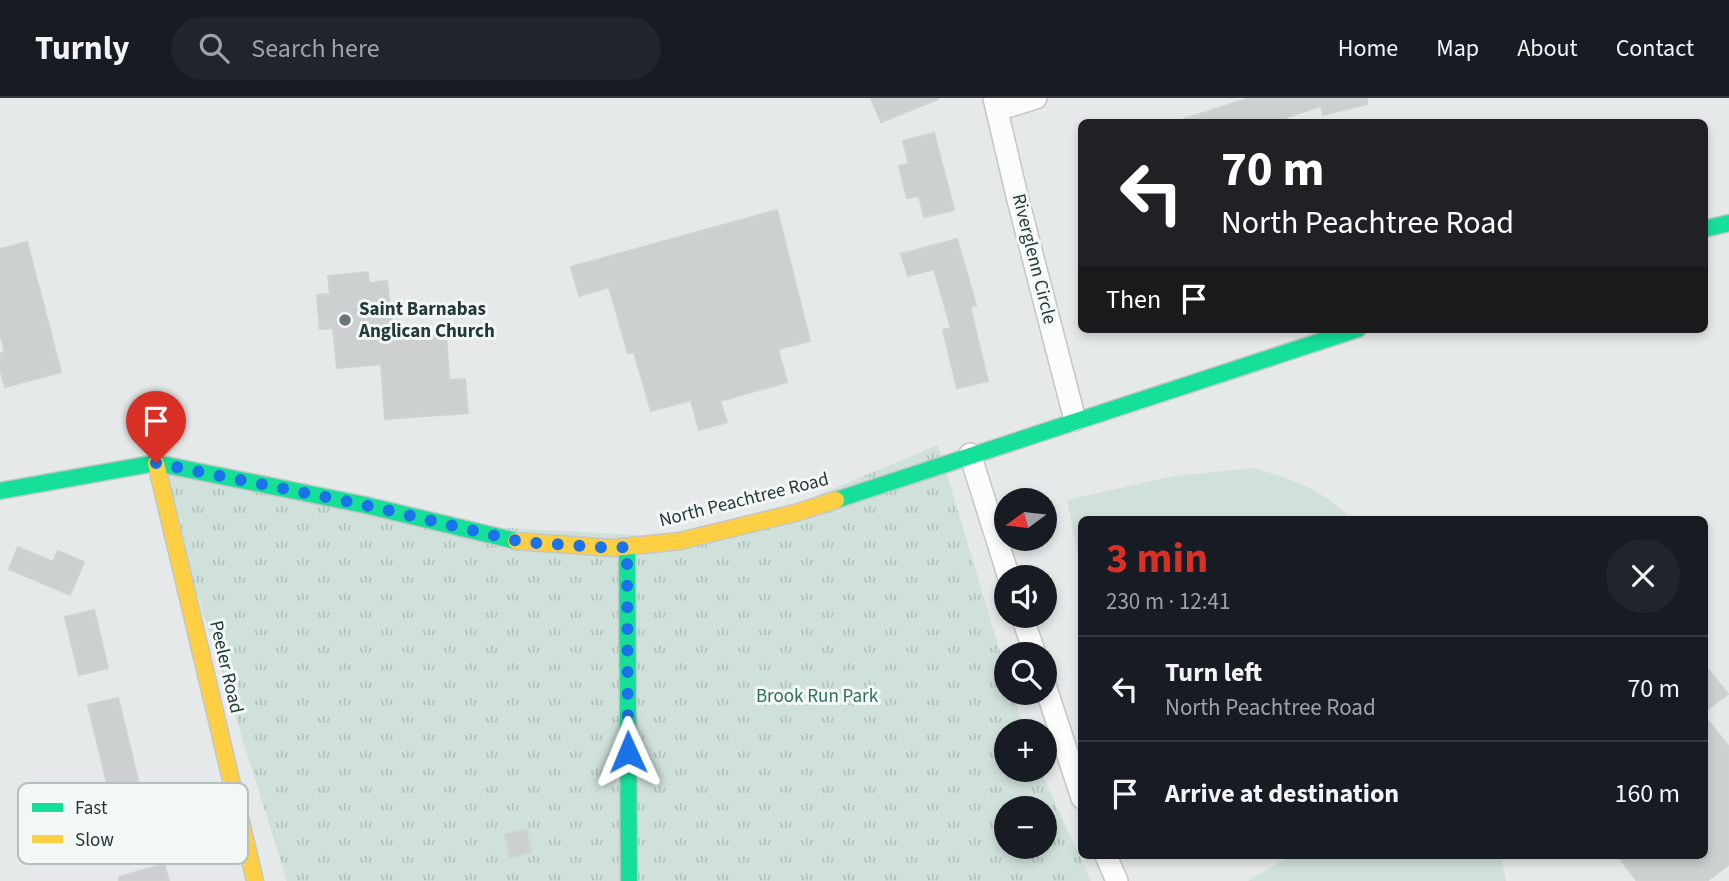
<!DOCTYPE html>
<html lang="en">
<head>
<meta charset="utf-8">
<style>
  :root { --surface:#171b24; --page:#20242c; --text:#f1f3f6; --muted:#9ea1a6; --line:#363941; --accent:#d93025 }
  body { margin:0; font-family:"Source Sans 3",sans-serif; background:var(--page); color:var(--text); height:100vh; display:flex; flex-direction:column; font-size:26px; white-space:nowrap }
  * { box-sizing:border-box; margin:0 }
  p { font-size:23px; color:var(--muted) }
  .icon { flex:none; width:38px; height:38px; fill:none; stroke:currentColor; stroke-width:2; stroke-linecap:round; stroke-linejoin:round }
  .map { position:relative; flex:1; overflow:hidden }
  .drawer { position:absolute; left:1078px; top:418px; width:630px; height:343px; display:flex; flex-direction:column; background:var(--surface); border-radius:10px; box-shadow:0 4px 10px #0003 }
  .drawer>* { flex:none }
  .guide { position:absolute; left:1078px; top:21px; width:630px; height:214px; border-radius:10px; box-shadow:0 4px 10px #0003; background:#202124; color:#fff; overflow:hidden }
  .needle { width:46px; rotate:255deg }
  .controls { position:absolute; left:994px; top:390px; display:grid; gap:14px }
  .controls a { display:grid; place-items:center; width:63px; height:63px; border-radius:50%; background:var(--surface); box-shadow:0 4px 10px #0003; font-size:35px }
  .pin { position:absolute; display:grid; place-items:center; width:60px; height:60px; color:#fff; margin:-72px -30px; border-radius:50% 50% 50% 0; rotate:-45deg; box-shadow:0 0 7px #0007 }
  .pin .icon { rotate:45deg }
  .me { position:absolute; width:77px; margin:-38px; rotate:359deg; stroke-linejoin:round; filter:drop-shadow(0 0 5px #0008) }
  .turn { display:flex; align-items:center; gap:24px; height:147px; padding:0 28px; font-size:32px }
  .turn .icon { width:91px; height:91px; stroke-width:2.5 }
  .turn b { display:block; font-size:49px; line-height:60px }
  .then { display:flex; align-items:center; height:66px; padding:0 28px; background:#0003; gap:14px; font-size:26px }
  .round { display:grid; place-items:center; flex:none; width:74px; height:74px; border-radius:37px; background:var(--page) }
  .summary { display:flex; align-items:center; justify-content:space-between; height:119px; padding:0 28px }
  h1 { font-size:42px; font-weight:700; line-height:52px; color:var(--accent) }
  ul { padding:0; list-style:none }
  li { display:flex; align-items:center; gap:21px; height:105px; padding:0 28px; border-top:2px solid var(--line) }
  li div { flex:1 }
  li b { display:block; font-size:26px }
  li em { font-style:normal }
  header { display:flex; align-items:center; gap:42px; box-sizing:border-box; height:98px; padding:0 35px; background:var(--surface); border-bottom:2px solid var(--line) }
  header strong { font-size:33px }
  nav { display:flex; gap:38px; margin-inline-start:auto; font-size:24px }
  .search { width:490px; height:63px; background:var(--page); display:flex; align-items:center; gap:18px; box-sizing:border-box; padding:0 24px; border-radius:38px; color:var(--muted); font-size:26px }
  .map>svg:first-child { display:block }
  .grass { fill:#d0e1db }
  .park { fill:url(#park-tufts); fill-rule:evenodd }
  .building { fill:#ccd0d0; stroke:#ced2d2; stroke-width:2 }
  .lines { fill:none; stroke-linecap:round; stroke-linejoin:round }
  .street-casing { stroke:#c2c6c6; stroke-width:24 }
  .fast-casing { stroke:#c2c7c7; stroke-width:19 }
  .slow-casing { stroke:#c2c7c7; stroke-width:19 }
  .street { stroke:#fbfcfc; stroke-width:21 }
  .fast { stroke:#16e098; stroke-width:16 }
  .slow { stroke:#ffcf43; stroke-width:16 }
  .route { stroke:#1a73e8; stroke-width:12; stroke-dasharray:0 21.6 }
  .poi-dot { fill:#687778; stroke:#f3f8f7; stroke-width:2.5 }
  .labels { text-anchor:middle; dominant-baseline:central; stroke-width:6; stroke-linejoin:round; paint-order:stroke }
  .street-label { font-size:19px; fill:#24393b; stroke:#f3f8f7 }
  .poi-label { font-size:19px; font-weight:bold; fill:#24393b; stroke:#f3f8f7; text-anchor:start }
  .park-label { font-size:19px; fill:#326e5d; stroke:#f3f8f7 }
  .key { fill:#f3f8f7; stroke:#b5bfbf; stroke-width:2 }
  .key-label { font-size:19px; fill:#24393b }
</style>
</head>
<body>
<header>
<strong>Turnly</strong>
<div class="search"><svg class="icon" aria-label="search" viewBox="0 0 24 24"><circle cx="10" cy="10" r="6"/><path d="M15 15l6 6"/></svg>Search here</div>
<nav><a>Home</a><a>Map</a><a>About</a><a>Contact</a></nav>
</header>
<div class="map">
<svg width="1729" height="783" viewBox="0 0 1729 783">
  <defs>
    <pattern id="park-tufts" width="24" height="20" patternUnits="userSpaceOnUse" patternTransform="scale(1.75)"><rect width="24" height="20" fill="#d0e1db"/><path d="M3 7l-1-3M5 7V3M7 7l1-3M15 17l-1-3M17 17v-4M19 17l1-3" fill="none" stroke="#b2c2bd"/></pattern>
  </defs>
  <rect width="100%" height="100%" fill="#e5e9e9"/>
  <g class="grass">
    <path d="M1255,370C1293,382 1325,392 1352,422H1082L1081,474L1067,402L1174,378Z"/>
    <path d="M1290,758H1501L1506,783H1248Z"/>
  </g>
  <path class="park" d="M938,347L1006,573V595H1013L1024,633L1006,634V672H1040L1091,783H287L156,365L433,426L712,441ZM1006,710H1045V749H1006Z"/>
  <g class="building">
    <path d="M871,0H938V1L881,24Z"/>
    <path d="M1250,0H1367V6L1323,17L1321,8L1287,19L1289,24H1184V21Z"/>
    <path d="M934,35L954,112L924,119L919,98L907,100L899,68L909,66L903,43Z"/>
    <path d="M777,112L810,243L778,251L787,284L720,303L727,324L699,332L691,302L651,313L634,254L628,255L609,189L579,198L571,169Z"/>
    <path d="M957,141L976,207L970,209L988,283L957,290L943,232L951,230L934,171L908,178L901,156Z"/>
    <path d="M27,144L61,274L5,289L0,270V256L5,254L0,235V151Z"/>
    <path d="M368,174L369,185L387,183L393,237L446,233L449,282L465,281L468,315L385,321L381,266L337,270L333,230L320,231L317,197L330,196L328,178Z"/>
    <path d="M18,449L53,464L58,453L84,464L70,497L9,471Z"/>
    <path d="M94,512L108,570L79,577L65,519Z"/>
    <path d="M1704,566L1728,596L1704,614Z"/>
    <path d="M118,600L152,740L120,748L114,721L107,722L103,708L98,710L93,688L107,685L88,607Z"/>
    <path d="M1704,617L1729,649V766L1707,783H1637L1618,758H1704Z"/>
    <path d="M526,732L531,754L510,759L505,737Z"/>
    <path d="M164,766L169,783H119V779Z"/>
  </g>
  <g class="lines">
    <defs>
      <g id="street">
        <path d="M994,0L1017,98L1075,322"/>
        <path d="M997,12L1036,0"/>
        <path d="M970,356L1009,480"/>
        <path d="M1022,518L1035,556"/>
        <path d="M1045,587L1082,700"/>
        <path d="M1106,758L1117,783"/>
      </g>
      <g id="fast">
        <path d="M1704,131L1729,125"/>
        <path d="M0,393L156,365L365,407L516,443"/>
        <path d="M836,402L1358,231"/>
        <path d="M627,449L629,783"/>
      </g>
      <g id="slow">
        <path d="M156,365L255,783"/>
        <path d="M516,443L613,450L680,443L795,415L836,402"/>
      </g>
    </defs>
    <use href="#street" class="street-casing"/>
    <use href="#fast" class="fast-casing"/>
    <use href="#slow" class="slow-casing"/>
    <use href="#street" class="street"/>
    <use href="#fast" class="fast"/>
    <use href="#slow" class="slow"/>
  </g>
  <g class="lines">
    <path class="route" d="M156,365L365,407L522,444L613,450L627,449L628,654"/>
  </g>
  <circle class="poi-dot" cx="345" cy="222" r="7"/>
  <g class="labels">
    <g class="street-label">
      <text transform="translate(1034 161) rotate(76)">Riverglenn Circle</text>
      <text transform="translate(744 402) rotate(-14)">North Peachtree Road</text>
      <text transform="translate(226 569) rotate(77)">Peeler Road</text>
    </g>
    <g class="poi-label">
      <text x="359" y="211">Saint Barnabas<tspan x="359" dy="22">Anglican Church</tspan></text>
    </g>
    <g class="park-label">
      <text x="817" y="598">Brook Run Park</text>
    </g>
  </g>
  <rect x="18" y="685" width="230" height="81" rx="10" class="key"/>
  <rect x="32" y="705" width="31" height="9" fill="#16e098"/>
  <rect x="32" y="737" width="31" height="8" fill="#ffcf43"/>
  <g class="key-label">
    <text x="75" y="716">Fast</text>
    <text x="75" y="748">Slow</text>
  </g>
</svg>
<div class="controls">
<a><svg class="needle" viewBox="-14 -14 28 28"><path d="M0-13l5 13h-10z" fill="#e53935"/><path d="M0 13l5-13h-10z" fill="#9ea1a6"/></svg></a>
<a><svg class="icon" aria-label="sound" viewBox="0 0 24 24"><path d="M4 9h4l5-4v14l-5-4H4zM17 9q2 3 0 6"/></svg></a>
<a><svg class="icon" aria-label="search" viewBox="0 0 24 24"><circle cx="10" cy="10" r="6"/><path d="M15 15l6 6"/></svg></a>
<a>+</a>
<a>−</a>
</div>
<div class="pin" style="left:156px;top:365px;background:#d93025"><svg class="icon" aria-label="arrive" viewBox="0 0 24 24"><path d="M6 21V4h12l-3 4 3 4H6"/></svg></div>
<svg class="me" style="left:628px;top:654px" viewBox="-20 -20 40 40"><path d="M0-17L14 15 0 8-14 15z" fill="#1a73e8" stroke="#fff" stroke-width="4"/></svg>
<div class="guide">
<div class="turn"><svg class="icon" aria-label="left" viewBox="0 0 24 24"><path d="M17 20v-9H6M10 6l-5 5 5 5"/></svg><div><b>70 m</b>North Peachtree Road</div></div>
<div class="then">Then<svg class="icon" aria-label="arrive" viewBox="0 0 24 24"><path d="M6 21V4h12l-3 4 3 4H6"/></svg></div>
</div>
<section class="drawer">
<div class="summary"><div><h1>3 min</h1><p>230 m · 12:41</p></div><a class="round"><svg class="icon" aria-label="close" viewBox="0 0 24 24"><path d="M6 6l12 12M18 6L6 18"/></svg></a></div>
<ul>
<li><svg class="icon" aria-label="left" viewBox="0 0 24 24"><path d="M17 20v-9H6M10 6l-5 5 5 5"/></svg><div><b>Turn left</b><p>North Peachtree Road</p></div><em>70 m</em></li>
<li><svg class="icon" aria-label="arrive" viewBox="0 0 24 24"><path d="M6 21V4h12l-3 4 3 4H6"/></svg><div><b>Arrive at destination</b></div><em>160 m</em></li>
</ul>
</section>
</div>
</body>
</html>
